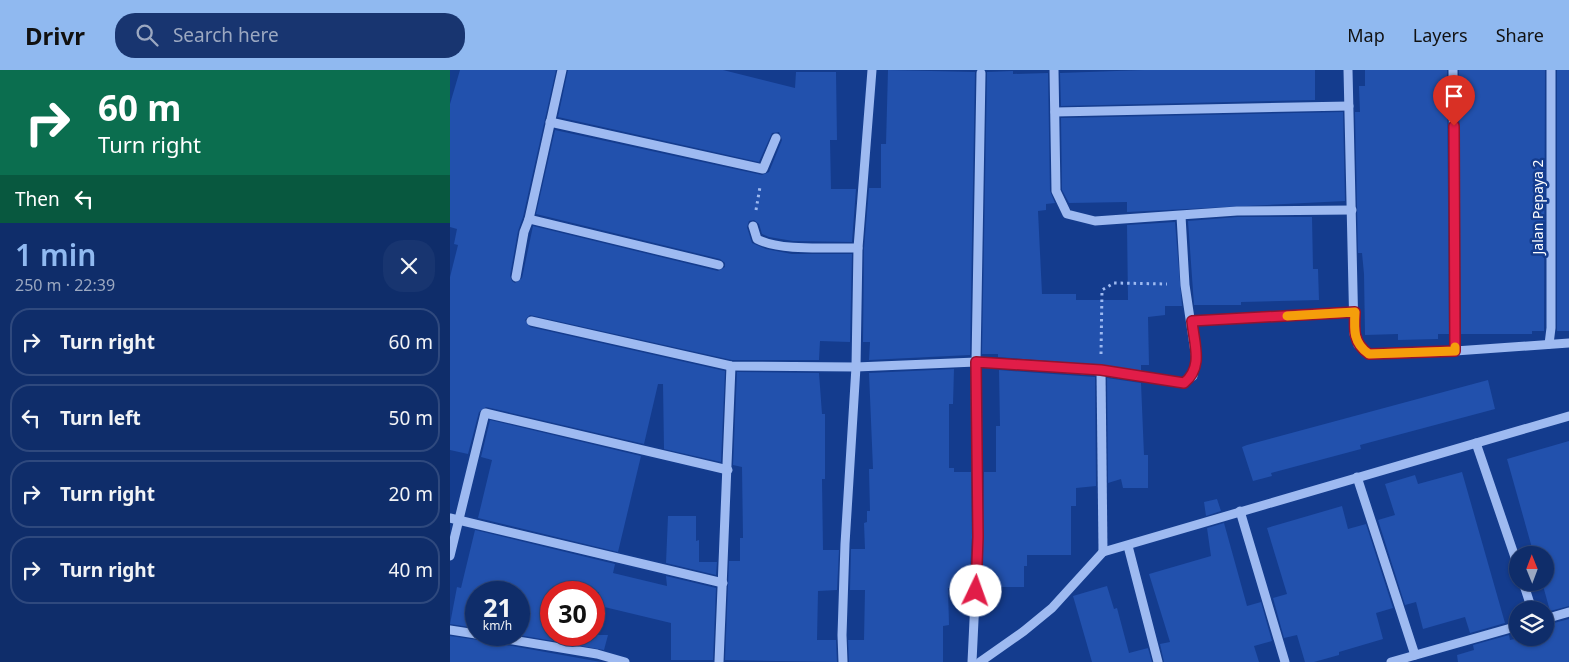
<!DOCTYPE html>
<html lang="en">
<head>
<meta charset="utf-8">
<style>
  :root { --surface:#0f2d6a; --page:#183570; --text:#f1f3f6; --muted:#9ba8c1; --line:#2f497e; --accent:#90b9f0 }
  body { margin:0; font-family:"Noto Sans",sans-serif; background:var(--page); color:var(--text); height:100vh; display:flex; flex-direction:column; font-size:19px; white-space:nowrap }
  * { box-sizing:border-box; margin:0 }
  p { font-size:16px; color:var(--muted) }
  .icon { flex:none; width:28px; height:28px; fill:none; stroke:currentColor; stroke-width:2; stroke-linecap:round; stroke-linejoin:round }
  .map { position:relative; flex:1; overflow:hidden }
  .panel { display:flex; flex-direction:column; background:var(--surface); width:450px }
  .panel>* { flex:none }
  .guide { background:#0b6e4f; color:#fff; overflow:hidden }
  .needle { width:32px; rotate:359deg }
  .fabs { position:absolute; left:1059px; top:476px; display:grid; gap:10px }
  .fabs a { display:grid; place-items:center; width:45px; height:45px; border-radius:50%; background:var(--surface); box-shadow:0 1px 4px #0004,0 0 0 1px var(--line); font-size:25px }
  .speed { position:absolute; left:15px; top:511px; display:flex; gap:10px; font-size:25px; font-weight:700; text-align:center }
  .speed>* { display:grid; place-content:center; width:65px; height:65px; border-radius:50%; background:var(--surface); box-shadow:0 1px 4px #0004,0 0 0 1px var(--line); line-height:1 }
  .speed small { font-size:12px; font-weight:400 }
  .speed .limit { border:8px solid #d22; background:#fff; color:#111 }
  .pin { position:absolute; display:grid; place-items:center; width:42px; height:42px; color:#fff; margin:-51px -21px; border-radius:50% 50% 50% 0; rotate:-45deg; box-shadow:0 0 5px #0007 }
  .pin .icon { rotate:45deg }
  .me { position:absolute; width:55px; margin:-28px; rotate:3deg; stroke-linejoin:round; filter:drop-shadow(0 0 4px #0008) }
  .turn { display:flex; align-items:center; gap:18px; height:105px; padding:0 15px; font-size:22px }
  .turn .icon { width:65px; height:65px; stroke-width:2.5 }
  .turn b { display:block; font-size:35px; line-height:42px }
  .then { display:flex; align-items:center; height:48px; padding:0 15px; background:#0003; gap:10px; font-size:19px }
  .round { display:grid; place-items:center; flex:none; width:52px; height:52px; border-radius:20px; background:var(--page) }
  .summary { display:flex; align-items:center; justify-content:space-between; height:85px; padding:0 15px }
  h1 { font-size:30px; font-weight:600; line-height:38px; color:var(--accent) }
  ul { padding:0; list-style:none }
  li { display:flex; align-items:center; gap:15px; height:68px; margin:0 10px 8px; padding:0 5px; border:2px solid var(--line); border-radius:20px }
  li div { flex:1 }
  li b { display:block; font-size:19px }
  li em { font-style:normal }
  header { display:flex; align-items:center; gap:30px; box-sizing:border-box; height:70px; padding:0 25px; background:var(--accent); color:#111 }
  header strong { font-size:24px }
  nav { display:flex; gap:28px; margin-inline-start:auto; font-size:18px }
  .search { width:350px; height:45px; background:var(--page); display:flex; align-items:center; gap:12px; box-sizing:border-box; padding:0 18px; border-radius:20px; color:var(--muted); font-size:19px }
  main { display:flex; flex:1; min-height:0 }
  .map>svg:first-child { display:block }
  .building { fill:#2251ad }
  .lines { fill:none; stroke-linecap:round; stroke-linejoin:round }
  .path { stroke:#9ebaf1; stroke-width:3; stroke-dasharray:2.5 4; stroke-linecap:butt }
  .minor { stroke:#9ebaf1; stroke-width:9 }
  .route-casing { stroke:#92132f; stroke-width:12 }
  .route { stroke:#e11d48; stroke-width:9 }
  .slow { stroke:#f59e0b; stroke-width:9 }
  .labels { text-anchor:middle; dominant-baseline:central; stroke-width:5; stroke-linejoin:round; paint-order:stroke }
  .street-label { font-size:14px; fill:#fff; stroke:#143c8e }
</style>
</head>
<body>
<header>
<strong>Drivr</strong>
<div class="search"><svg class="icon" aria-label="search" viewBox="0 0 24 24"><circle cx="10" cy="10" r="6"/><path d="M15 15l6 6"/></svg>Search here</div>
<nav><a>Map</a><a>Layers</a><a>Share</a></nav>
</header>
<main>
<section class="panel">
<div class="guide">
<div class="turn"><svg class="icon" aria-label="right" viewBox="0 0 24 24"><path d="M7 20v-9h11M14 6l5 5-5 5"/></svg><div><b>60 m</b>Turn right</div></div>
<div class="then">Then<svg class="icon" aria-label="left" viewBox="0 0 24 24"><path d="M17 20v-9H6M10 6l-5 5 5 5"/></svg></div>
</div>
<div class="summary"><div><h1>1 min</h1><p>250 m · 22:39</p></div><a class="round"><svg class="icon" aria-label="close" viewBox="0 0 24 24"><path d="M6 6l12 12M18 6L6 18"/></svg></a></div>
<ul>
<li><svg class="icon" aria-label="right" viewBox="0 0 24 24"><path d="M7 20v-9h11M14 6l5 5-5 5"/></svg><div><b>Turn right</b></div><em>60 m</em></li>
<li><svg class="icon" aria-label="left" viewBox="0 0 24 24"><path d="M17 20v-9H6M10 6l-5 5 5 5"/></svg><div><b>Turn left</b></div><em>50 m</em></li>
<li><svg class="icon" aria-label="right" viewBox="0 0 24 24"><path d="M7 20v-9h11M14 6l5 5-5 5"/></svg><div><b>Turn right</b></div><em>20 m</em></li>
<li><svg class="icon" aria-label="right" viewBox="0 0 24 24"><path d="M7 20v-9h11M14 6l5 5-5 5"/></svg><div><b>Turn right</b></div><em>40 m</em></li>
</ul>
</section>
<div class="map">
<svg width="1119" height="592" viewBox="0 0 1119 592">
  <rect width="100%" height="100%" fill="#143c8e"/>
  <g class="building">
    <path d="M10,0H106L73,147L68,161L60,206L62,211L65,213L72,208L83,156L268,201L275,197V193L270,189L86,144L105,60L312,105L319,102L332,70L329,62L322,63L309,92L108,47L118,0H273L345,18L346,2H386L387,70H380L381,119H406L402,172L343,171L319,167L312,164L309,154L304,150L299,151L297,157L302,173L316,179L342,184H402L400,272L370,271L369,290H282L80,245L75,250L80,257L275,301L271,392L214,379L213,314H208L194,374L36,337L29,342L18,384L0,380V207L8,175L4,174L7,159L0,157V34Z"/>
    <path d="M438,0L525,2L520,285L419,290L420,272H413L414,178L419,118H431V74H436Z"/>
    <path d="M694,0H865V30L611,36L610,3Z"/>
    <path d="M915,0H997L999,264H988V269L948,270V264L915,265L914,204L912,183H908L905,42H910L909,16H915Z"/>
    <path d="M1009,0H1095L1094,261H1082V264H1011Z"/>
    <rect x="1107" y="0" width="12" height="261"/>
    <path d="M563,1V4L598,3L600,121L605,133L596,134V140L588,141L592,224H626V230H678L677,155L725,152L732,236H715V245L698,247L699,295H691V301L651,295L548,287V284H532L537,2Z"/>
    <path d="M893,42L895,131L677,142V132L619,133L612,120L611,48Z"/>
    <path d="M787,147H862L863,199H868L869,230L791,232V235H744L738,151Z"/>
    <path d="M504,299L503,334H499V398H504V402H521L522,467L519,518H498L499,555L493,556V592H399L398,570H414L415,520H400L401,479H415L414,453L417,452V441H420L419,399H423L419,303Z"/>
    <path d="M549,300L645,307L646,416L626,418V436H621V485H577V496H574V517H532L534,402H546V356H550Z"/>
    <path d="M287,302L369,303L372,344H375V409H372L373,480H389L387,520L368,521L367,570H386L387,592L275,590L279,491H290V468H293L292,397L283,395Z"/>
    <path d="M657,308L691,313L694,385H698V418H673L671,409L658,413Z"/>
    <path d="M1038,310L1045,339L910,375L911,379L821,403L822,406L803,411L792,377L797,375Z"/>
    <path d="M40,350L191,386L168,482L28,448L42,390L31,387Z"/>
    <path d="M1119,371V536L1100,541L1092,512H1095V485H1084L1057,389Z"/>
    <path d="M1012,402L1055,553L1020,563L1015,547L973,559L966,532L955,535L928,450L945,445L935,414L965,405L968,414Z"/>
    <path d="M767,429L771,441L756,446L754,432Z"/>
    <path d="M892,436L898,459L916,454L943,538L926,543L933,569L889,582V585L864,592H855L847,565L834,568L823,528L837,524L817,458Z"/>
    <path d="M218,446H246V471L249,470V492H267L266,505L216,493Z"/>
    <path d="M774,453L797,536L811,532L822,571L804,576L809,592H714L710,574L720,572L699,504L761,486L757,458Z"/>
    <path d="M25,460L165,494L163,503L217,516L216,506L266,518L263,590H221V553L146,535L149,522H101V565H158L154,580L69,565V522H26V558L0,554L7,517L11,518Z"/>
    <path d="M657,516L664,539L667,538L679,583L698,578L702,592H642L623,526Z"/>
    <path d="M1119,549V592H1008L1007,585L1024,580L1023,575L1059,565L1060,570L1070,568H1095V560L1105,557L1104,553Z"/>
    <path d="M0,566L28,570L151,592H0Z"/>
  </g>
  <g class="lines">
    <g class="path">
      <path d="M306,140L310,117"/>
      <path d="M651,284L652,220L664,213L717,214"/>
    </g>
    <g class="minor">
      <path d="M604,0L606,121L617,144L645,151L787,141L902,140"/>
      <path d="M898,0L904,264L908,275L919,284L1005,281L1119,273"/>
      <path d="M1003,0L1005,281"/>
      <path d="M605,42L899,36"/>
      <path d="M100,52L313,99L326,68"/>
      <path d="M79,149L269,195"/>
      <path d="M303,156L307,169C332,182 380,177 408,178"/>
      <path d="M66,207L74,162L79,149L112,0"/>
      <path d="M81,251L281,296L406,297L526,292L651,301L733,313L743,306L746,289L735,215L731,146"/>
      <path d="M742,251L905,242"/>
      <path d="M1099,274L1101,258V0"/>
      <path d="M651,301L653,482"/>
      <path d="M1026,373L1068,496"/>
      <path d="M907,407L965,585"/>
      <path d="M790,441L835,592"/>
      <path d="M0,448L273,513"/>
      <path d="M678,476L708,592"/>
      <path d="M0,486L35,343L278,400"/>
      <path d="M1073,512L1082,540"/>
      <path d="M1095,549L1119,542"/>
      <path d="M0,560L26,564"/>
      <path d="M32,565L147,584L175,592"/>
      <path d="M269,592L281,296"/>
      <path d="M393,592L392,565L395,474L406,297L408,178L422,0"/>
      <path d="M522,592L528,467L526,292L531,3"/>
      <path d="M530,592L574,561L602,538L653,482L1119,346"/>
      <path d="M941,592L1068,556"/>
    </g>
  </g>
  <g class="lines">
    <defs>
      <path id="route" d="M526,521L528,467L526,292L651,300L734,313C754,297 744,274 742,251L905,242C904,260 903,273 919,284L1005,281L1004,56"/>
    </defs>
    <use href="#route" class="route-casing"/>
    <use href="#route" class="route"/>
    <path class="slow" d="M837,246L905,242C904,260 903,273 919,284L1005,281V277"/>
  </g>
  <g class="labels">
    <g class="street-label">
      <text transform="translate(1087 137) rotate(-90)">Jalan Pepaya 2</text>
    </g>
  </g>
</svg>
<div class="fabs">
<a><svg class="needle" viewBox="-14 -14 28 28"><path d="M0-13l5 13h-10z" fill="#e53935"/><path d="M0 13l5-13h-10z" fill="#9ba8c1"/></svg></a>
<a><svg class="icon" aria-label="layers" viewBox="0 0 24 24"><path d="M12 4l9 5-9 5-9-5zM3 14l9 5 9-5"/></svg></a>
</div>
<div class="speed"><div>21<small>km/h</small></div><div class="limit">30</div></div>
<div class="pin" style="left:1004px;top:56px;background:#d93025"><svg class="icon" aria-label="arrive" viewBox="0 0 24 24"><path d="M6 21V4h12l-3 4 3 4H6"/></svg></div>
<svg class="me" style="left:526px;top:521px" viewBox="-20 -20 40 40"><circle r="19" fill="#fff"/><path d="M0-13L10 11 0 6-10 11z" fill="#e11d48"/></svg>
</div>
</main>
</body>
</html>
